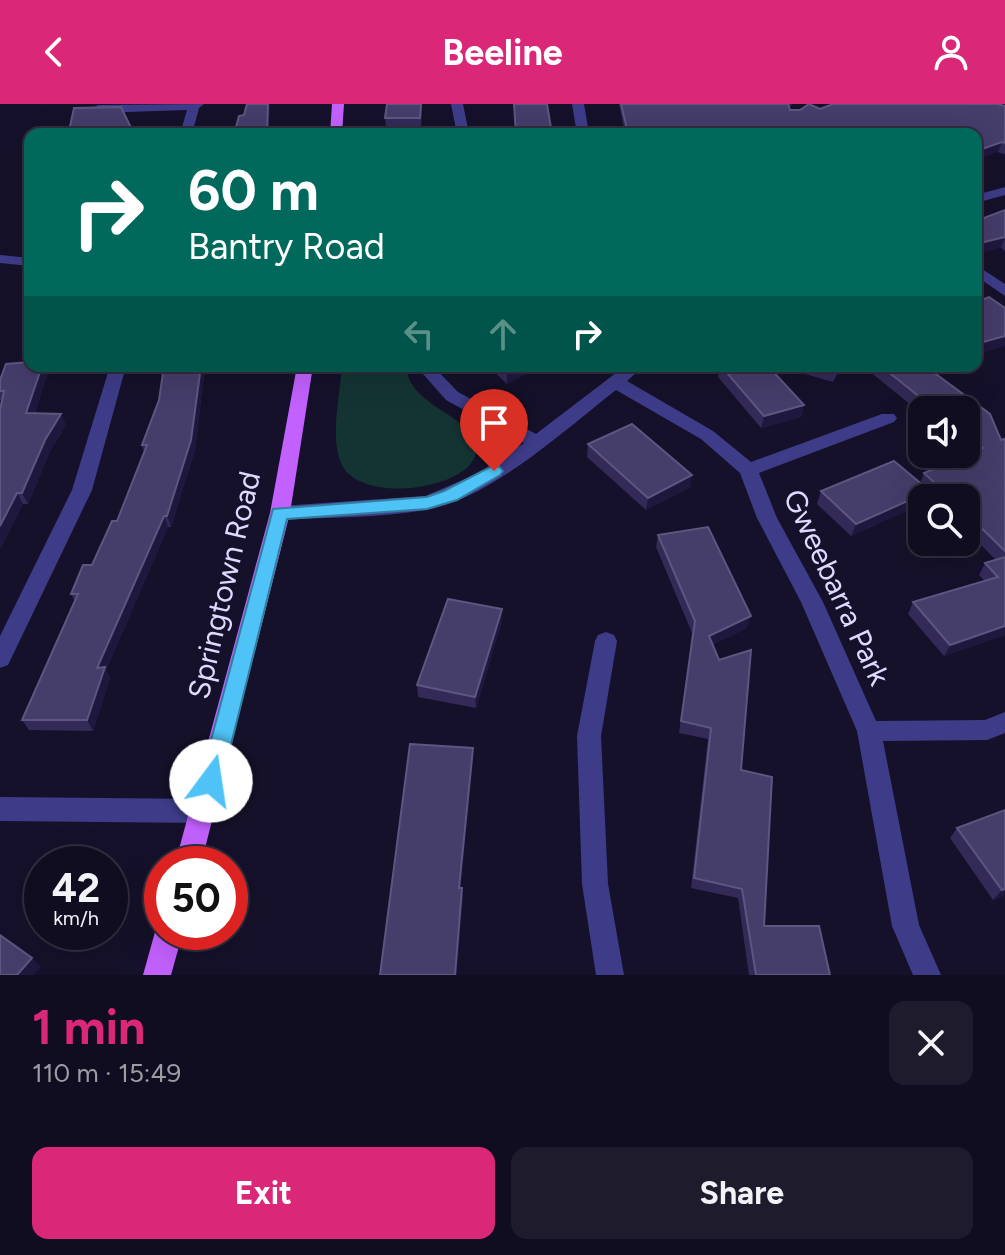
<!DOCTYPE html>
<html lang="en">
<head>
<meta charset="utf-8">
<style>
  :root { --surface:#100d20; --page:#1e1b2d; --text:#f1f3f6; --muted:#9c9ca5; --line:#302d3e; --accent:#db2777 }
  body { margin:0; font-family:Figtree,sans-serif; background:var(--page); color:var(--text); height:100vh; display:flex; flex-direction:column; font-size:30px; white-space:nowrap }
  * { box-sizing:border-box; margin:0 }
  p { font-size:26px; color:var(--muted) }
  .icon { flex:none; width:44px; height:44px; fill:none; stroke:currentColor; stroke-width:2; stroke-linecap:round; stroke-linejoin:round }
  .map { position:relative; height:871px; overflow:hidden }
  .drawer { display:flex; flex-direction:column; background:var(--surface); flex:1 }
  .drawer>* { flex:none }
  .hud { position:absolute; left:24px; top:24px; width:958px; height:244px; border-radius:16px; box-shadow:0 8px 32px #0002,0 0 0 2px var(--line); background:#00695c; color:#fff; overflow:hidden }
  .fabs { position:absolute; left:908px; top:292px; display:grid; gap:16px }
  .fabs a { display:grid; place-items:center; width:72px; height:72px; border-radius:16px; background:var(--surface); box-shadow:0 8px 32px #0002,0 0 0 2px var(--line); font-size:40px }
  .speed { position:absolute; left:24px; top:742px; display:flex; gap:16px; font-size:40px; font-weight:700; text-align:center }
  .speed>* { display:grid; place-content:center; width:104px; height:104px; border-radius:50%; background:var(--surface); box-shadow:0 8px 32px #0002,0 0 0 2px var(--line); line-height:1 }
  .speed small { font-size:20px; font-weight:400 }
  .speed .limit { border:12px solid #d22; background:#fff; color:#111 }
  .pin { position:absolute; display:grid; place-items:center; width:68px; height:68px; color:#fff; margin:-82px -34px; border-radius:50% 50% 50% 0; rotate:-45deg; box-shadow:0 0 8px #0007 }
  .pin .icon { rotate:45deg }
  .me { position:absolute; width:88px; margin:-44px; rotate:14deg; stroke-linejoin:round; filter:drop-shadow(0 0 6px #0008) }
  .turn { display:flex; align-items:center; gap:28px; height:168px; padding:0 32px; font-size:36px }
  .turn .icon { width:104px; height:104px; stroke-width:2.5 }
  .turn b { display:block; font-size:56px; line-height:68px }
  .lanes { display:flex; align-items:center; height:76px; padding:0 32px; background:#0003; justify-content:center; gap:40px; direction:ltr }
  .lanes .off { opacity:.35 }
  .round { display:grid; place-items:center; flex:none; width:84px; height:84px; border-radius:16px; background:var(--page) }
  .overview { display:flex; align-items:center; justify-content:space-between; height:136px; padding:0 32px }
  h1 { font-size:48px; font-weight:700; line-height:60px; color:var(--accent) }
  .cta { display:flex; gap:16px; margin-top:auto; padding:16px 32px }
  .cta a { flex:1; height:92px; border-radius:16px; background:var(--accent); color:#fff; font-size:32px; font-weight:700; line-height:92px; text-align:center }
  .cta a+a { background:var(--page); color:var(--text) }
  header { display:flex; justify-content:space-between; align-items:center; height:104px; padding:0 32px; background:var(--accent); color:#fff; font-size:36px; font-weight:700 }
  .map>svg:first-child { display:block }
  .green { fill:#143433 }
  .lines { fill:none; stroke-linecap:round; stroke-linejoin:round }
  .minor { fill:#3e3c89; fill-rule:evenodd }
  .major { fill:#c261fe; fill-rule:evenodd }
  .wall { fill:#332a58 }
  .shaded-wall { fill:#1f183e }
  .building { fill:#453d6a; stroke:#5d5681; stroke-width:2 }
  .route { fill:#4fc3f7; stroke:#337fa1; stroke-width:2 }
  .labels { text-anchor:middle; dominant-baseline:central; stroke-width:6; stroke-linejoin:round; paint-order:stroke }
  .street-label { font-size:30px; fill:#dedaff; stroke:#15112a }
</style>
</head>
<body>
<header><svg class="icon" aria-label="back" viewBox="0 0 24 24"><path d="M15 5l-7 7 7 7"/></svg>Beeline<svg class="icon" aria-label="person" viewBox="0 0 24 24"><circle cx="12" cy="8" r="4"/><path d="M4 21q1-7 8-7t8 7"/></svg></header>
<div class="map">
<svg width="1005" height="871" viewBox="0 0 1005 871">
  <rect width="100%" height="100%" fill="#15112a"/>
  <path class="green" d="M342,262H406C409,303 470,310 476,341C484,384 360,404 341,359C330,332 340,291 342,262Z"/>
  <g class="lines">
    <g class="minor">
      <path d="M204,0L199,4L192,30H180L187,6L98,9L92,5L98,1Z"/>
      <path d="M451,0H463L469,30H457Z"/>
      <path d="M572,0H584L589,30H577Z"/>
      <path d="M1005,83V91L976,99V91Z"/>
      <path d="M0,151L30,154V162L0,159Z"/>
      <path d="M976,161L1005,180V192L976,172Z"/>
      <path d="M110,262H126L92,386L8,561L0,564V532L72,386Z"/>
      <path d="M416,262H433L458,288L536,330L625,262H644L627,277L713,327L751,358L882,310H894L897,314L894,318L759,369L777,414L823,498L876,617L985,616L1005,608V629L987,636L883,637L919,821L941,871H913L892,822L857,627L801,498L757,414L740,369L701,335L616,286C566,325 490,395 426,406C379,414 328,413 280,416L273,414L270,409L280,402L425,392L477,370L524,339L446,296Z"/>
      <path d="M606,528L614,531L617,537L601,632L608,780L624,871H596L582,780L577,632L595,537L598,531Z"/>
      <path d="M0,693L204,695L213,699L217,707L213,715L204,719L0,717Z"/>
    </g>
    <g class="major">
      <path d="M332,0H344L342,30H330Z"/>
      <path d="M297,262H313L290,409L201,760H175L270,409Z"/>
      <path d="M162,817V828H183L171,871H143L155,828Z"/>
    </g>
  </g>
  <g class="wall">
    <path d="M422,0L421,24H386L385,14Z"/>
    <path d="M619,0H792L789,4L790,6L1005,2V50H1003L998,48L976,30H625Z"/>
    <path d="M1005,106V147L1001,144Z"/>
    <path d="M30,262H46L48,268L35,309L66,321L50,347L28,400H23L0,445L2,298L0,296V276Z"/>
    <path d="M164,262H205L195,346L171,423H168L106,566L110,574L93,627L29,626L22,616L75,498L71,490L92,461L117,417L144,348L142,341L159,296Z"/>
    <path d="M488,262H541L507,280Z"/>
    <path d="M720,262H768L804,301L801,313L761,324L718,273Z"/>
    <path d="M782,262H841L833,278L781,263Z"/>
    <path d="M863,262H936L928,264L1001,336H1005V531L944,552L908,510L913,498L985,477L979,471L985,459L996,456L966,426V394H933L929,389L927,394H922V400L851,432L817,400L821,387L920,379L924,369L970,349L966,346V306H922V310Z"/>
    <path d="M588,340L690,383L646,406L587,353Z"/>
    <path d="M658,431L747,524L713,540L741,666L764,822L830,871H749L738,794L691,784L708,635L679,629L692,529L656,443Z"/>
    <path d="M502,517L476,604L418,593L417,581Z"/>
    <path d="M1005,706V791L993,796L950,734L957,724Z"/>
  </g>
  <g class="shaded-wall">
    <path d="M268,0H270L269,30H267Z"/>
    <path d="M100,25L102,30H70L69,27Z"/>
    <path d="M1002,38L998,48L976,56V47Z"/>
    <path d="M1005,133L1001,144L976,150V140Z"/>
    <path d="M1005,232V242L976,251V240Z"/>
    <path d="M42,262H46L48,268L32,320L26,309Z"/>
    <path d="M201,262H205L195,346L171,423L167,412Z"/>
    <path d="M519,262H541L507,280V268Z"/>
    <path d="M804,301L801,313L761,324L764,312Z"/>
    <path d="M61,310L66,321L50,347L28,400L22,389L45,336Z"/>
    <path d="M692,371L690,383L646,406L648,394Z"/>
    <path d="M930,387L927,394H922V400L851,432L856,420Z"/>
    <path d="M17,389L23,400L0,445V422Z"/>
    <path d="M164,412L168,423L106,566L110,574L93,627L87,616L97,564Z"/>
    <path d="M502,505V517L476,604L475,593Z"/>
    <path d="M751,512L747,524L706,543L709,532Z"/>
    <path d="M1005,522V531L944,552L950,541Z"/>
    <path d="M473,644V655L460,794L459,784Z"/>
    <path d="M462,784L463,794L457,871H455Z"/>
    <path d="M1005,785V791L993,796L1002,786Z"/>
    <path d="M32,854L41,863L34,871H17Z"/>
  </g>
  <g class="building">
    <path d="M247,0H268L267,30H234L239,12L244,11Z"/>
    <path d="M387,0H421L420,14H385Z"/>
    <path d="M514,0H547L552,30H516Z"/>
    <path d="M621,0H788L790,6H800L809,0L820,5L833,0H997L1005,2V39L1002,38L976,47V30H614L628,29Z"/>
    <path d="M121,3L134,30H98L100,25L69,27L74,4Z"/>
    <path d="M1005,106V133L976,140V117Z"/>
    <path d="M989,193L1005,204V232L976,240V198Z"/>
    <path d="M30,258V262H42L26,309L61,310L45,336L22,389H17L0,422V306L4,287H0V276L6,260Z"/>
    <path d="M164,262H201L191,336L167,412H164L97,564L105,563L87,616H22L78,490H71L83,461H92L112,417H117L147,341H142L159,296Z"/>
    <path d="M501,262H519L507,268Z"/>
    <path d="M721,262H768L804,301L764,312Z"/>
    <path d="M821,262H839L836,266Z"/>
    <path d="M881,262H925L990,310L1001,336L1004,335L1005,336V447L966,409V394H951L924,369L983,344L966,330V306H936Z"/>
    <path d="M632,320L692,371L648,394L588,340Z"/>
    <path d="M894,357L930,387L856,420L821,387Z"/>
    <path d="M708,423L751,512L709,532L719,556L751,546L741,666L772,673L764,822H819L830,871H756L742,785L694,774L711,624L681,617L695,517L658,431Z"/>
    <path d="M1005,453V522L950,541L913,498L998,473L985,459Z"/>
    <path d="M448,495L502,505L475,593L417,581Z"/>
    <path d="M410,640L473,644L459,784H462L455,871H380Z"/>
    <path d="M1005,706V785L1002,786L957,724Z"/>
    <path d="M0,831L32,854L17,871H0Z"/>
  </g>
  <path class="route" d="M494,361L500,363L503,367L500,371L457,396L427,405L287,415L222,677L219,684L211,687L203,684L200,677L273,405L427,393L444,387Z"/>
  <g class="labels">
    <g class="street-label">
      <text transform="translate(224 481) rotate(-77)">Springtown Road</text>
      <text transform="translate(837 483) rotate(65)">Gweebarra Park</text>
    </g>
  </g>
</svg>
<div class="fabs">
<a><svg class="icon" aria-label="sound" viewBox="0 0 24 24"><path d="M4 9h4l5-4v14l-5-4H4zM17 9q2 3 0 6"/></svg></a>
<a><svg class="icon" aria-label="search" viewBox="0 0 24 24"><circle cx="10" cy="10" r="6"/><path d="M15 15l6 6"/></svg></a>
</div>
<div class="speed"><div>42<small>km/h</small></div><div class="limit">50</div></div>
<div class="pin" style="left:494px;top:367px;background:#d93025"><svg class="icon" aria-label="arrive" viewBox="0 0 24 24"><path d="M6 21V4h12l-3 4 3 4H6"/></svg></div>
<svg class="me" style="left:211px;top:677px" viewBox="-20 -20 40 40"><circle r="19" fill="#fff"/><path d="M0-13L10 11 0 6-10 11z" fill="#4fc3f7"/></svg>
<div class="hud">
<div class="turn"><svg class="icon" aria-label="right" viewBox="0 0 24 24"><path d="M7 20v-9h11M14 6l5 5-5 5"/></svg><div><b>60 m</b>Bantry Road</div></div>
<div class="lanes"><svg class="icon off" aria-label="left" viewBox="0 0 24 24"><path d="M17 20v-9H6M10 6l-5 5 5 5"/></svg><svg class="icon off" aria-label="ahead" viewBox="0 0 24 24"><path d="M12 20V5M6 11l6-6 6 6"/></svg><svg class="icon" aria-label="right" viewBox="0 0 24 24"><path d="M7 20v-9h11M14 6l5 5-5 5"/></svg></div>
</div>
</div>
<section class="drawer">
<div class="overview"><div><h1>1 min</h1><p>110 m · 15:49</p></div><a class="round"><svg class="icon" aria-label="close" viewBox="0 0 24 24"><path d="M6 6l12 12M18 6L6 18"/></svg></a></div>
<div class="cta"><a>Exit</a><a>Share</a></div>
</section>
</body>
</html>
